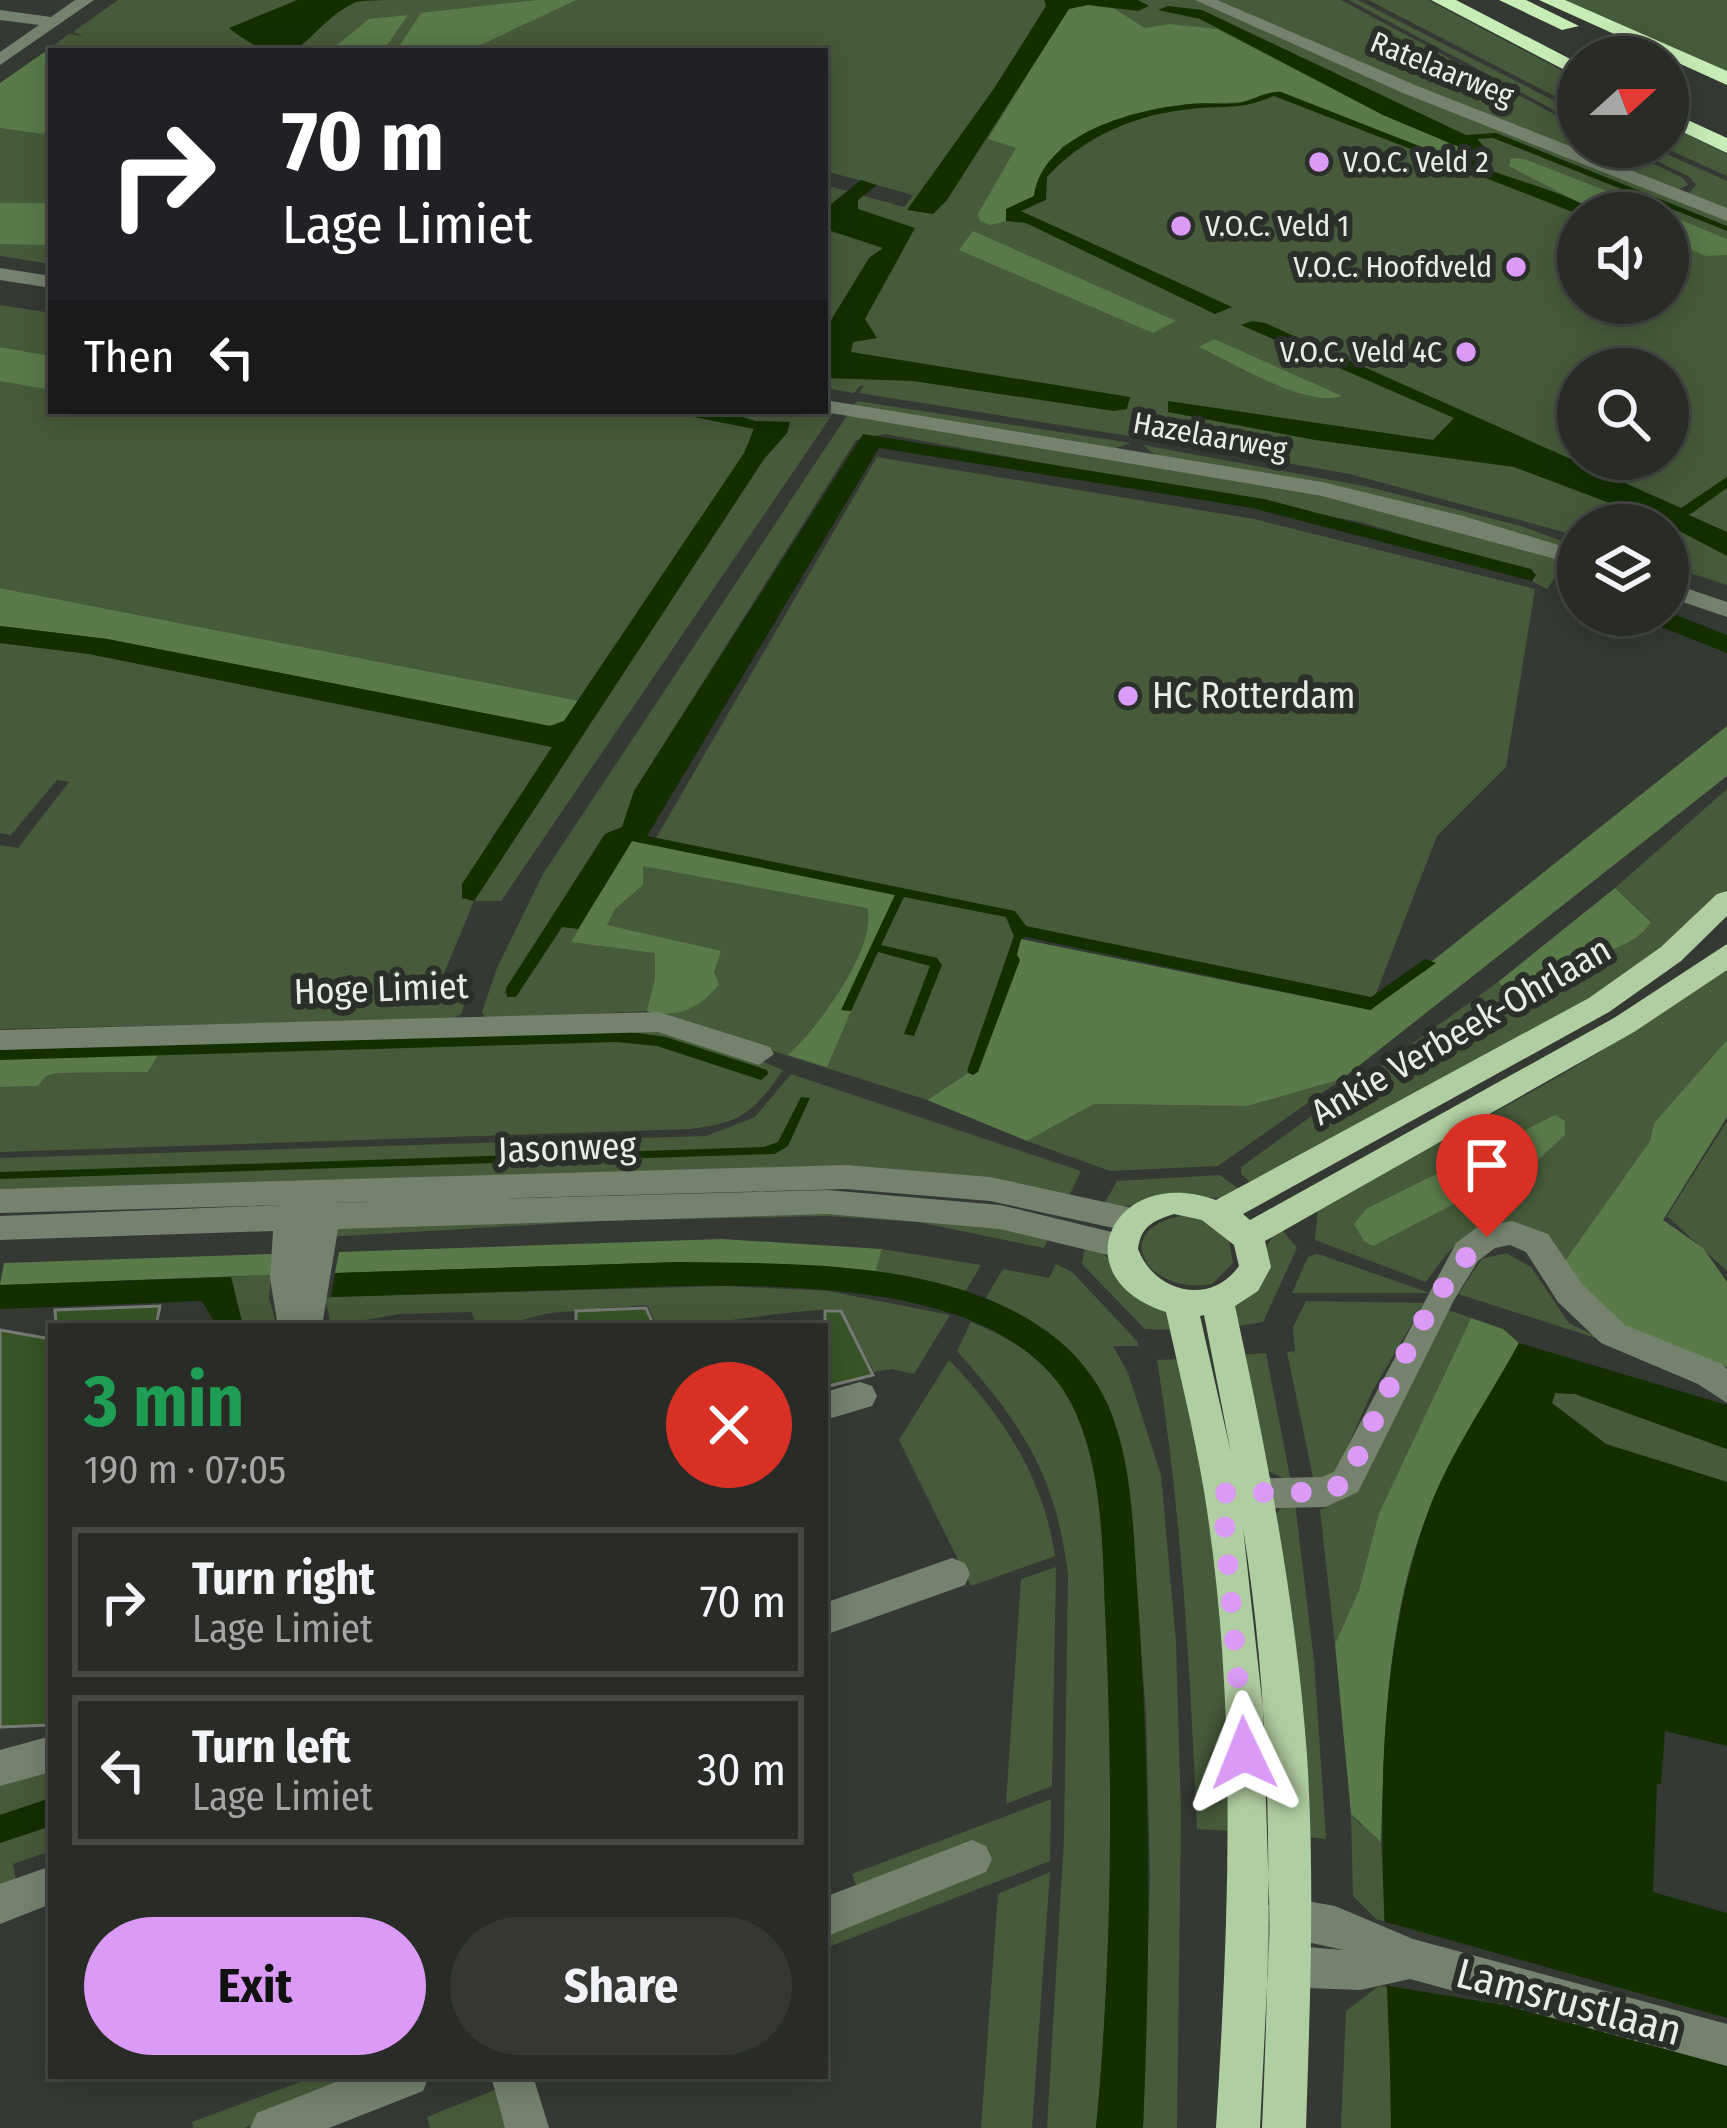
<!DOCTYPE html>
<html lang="en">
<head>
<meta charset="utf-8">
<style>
  :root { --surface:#282b26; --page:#343732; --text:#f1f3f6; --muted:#a5a7a7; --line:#444743; --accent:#da9af6 }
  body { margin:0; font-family:"Fira Sans Condensed",sans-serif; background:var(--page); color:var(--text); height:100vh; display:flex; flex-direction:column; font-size:45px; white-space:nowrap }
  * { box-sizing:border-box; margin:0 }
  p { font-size:39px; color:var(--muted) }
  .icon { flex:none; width:66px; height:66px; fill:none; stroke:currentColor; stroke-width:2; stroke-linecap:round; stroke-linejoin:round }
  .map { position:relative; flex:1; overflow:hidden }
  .sheet { position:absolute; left:48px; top:1323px; width:780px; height:756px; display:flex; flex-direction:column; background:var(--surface); border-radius:0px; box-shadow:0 6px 30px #0003,0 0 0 3px var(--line) }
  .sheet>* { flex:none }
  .hud { position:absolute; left:48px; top:48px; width:780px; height:366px; border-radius:0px; box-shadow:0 6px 30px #0003,0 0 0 3px var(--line); background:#202124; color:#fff; overflow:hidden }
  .needle { width:78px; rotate:69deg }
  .fabs { position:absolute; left:1557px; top:36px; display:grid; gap:24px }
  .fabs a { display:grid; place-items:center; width:132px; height:132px; border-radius:50%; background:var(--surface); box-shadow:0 6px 30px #0003,0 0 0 3px var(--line); font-size:60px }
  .pin { position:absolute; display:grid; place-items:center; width:102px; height:102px; color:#fff; margin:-123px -51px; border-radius:50% 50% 50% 0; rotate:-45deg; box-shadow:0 0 12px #0007 }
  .pin .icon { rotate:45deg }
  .me { position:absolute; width:132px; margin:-66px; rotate:358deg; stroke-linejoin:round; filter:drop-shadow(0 0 9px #0008) }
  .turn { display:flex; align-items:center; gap:42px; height:252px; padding:0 36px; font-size:54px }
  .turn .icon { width:156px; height:156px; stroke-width:2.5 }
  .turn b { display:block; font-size:84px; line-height:102px }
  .then { display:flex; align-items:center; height:114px; padding:0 36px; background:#0003; gap:24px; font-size:45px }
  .round { display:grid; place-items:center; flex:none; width:126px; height:126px; border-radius:63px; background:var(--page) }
  .headline { display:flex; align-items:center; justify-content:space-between; height:204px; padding:0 36px }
  h1 { font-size:72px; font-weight:700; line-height:90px; color:#1e9e55 }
  .button { display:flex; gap:24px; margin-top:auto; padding:24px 36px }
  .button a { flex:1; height:138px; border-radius:72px; background:var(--accent); color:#111; font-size:48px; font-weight:700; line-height:138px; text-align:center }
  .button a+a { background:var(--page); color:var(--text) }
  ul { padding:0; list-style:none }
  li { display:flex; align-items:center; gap:36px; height:150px; margin:0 24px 18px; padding:0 12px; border:6px solid var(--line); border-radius:0px }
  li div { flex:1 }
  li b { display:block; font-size:45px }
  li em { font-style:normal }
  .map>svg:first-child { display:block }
  .green { fill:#465b3b; fill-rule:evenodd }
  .forest { fill:#5a7a4a }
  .water { fill:#132f00 }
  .pier { fill:#353933 }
  .building { fill:#365425; stroke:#777b75; stroke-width:3 }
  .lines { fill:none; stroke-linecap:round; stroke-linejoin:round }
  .minor { fill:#75836e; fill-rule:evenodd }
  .major { fill:#b1cea2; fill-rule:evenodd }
  .highway { fill:#c8ecb6; fill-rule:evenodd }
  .route { stroke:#da9af6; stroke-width:21; stroke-dasharray:0 37.8 }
  .poi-dot { fill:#da9af6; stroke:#2b2f29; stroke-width:4.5 }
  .labels { text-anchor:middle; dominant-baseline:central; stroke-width:12; stroke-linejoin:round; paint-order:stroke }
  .far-street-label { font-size:30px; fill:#eaece9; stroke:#2b2f29 }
  .far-poi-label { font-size:30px; fill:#eaece9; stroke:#2b2f29; text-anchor:start }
  .poi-label { font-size:36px; fill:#eaece9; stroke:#2b2f29; text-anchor:start }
  .street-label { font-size:36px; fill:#eaece9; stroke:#2b2f29 }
  .near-street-label { font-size:42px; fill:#eaece9; stroke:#2b2f29 }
</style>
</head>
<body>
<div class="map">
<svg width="1727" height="2128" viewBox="0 0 1727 2128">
  <rect width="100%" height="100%" fill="#353933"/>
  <g class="green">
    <path d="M118,0H1195L1727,218V585L1668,566V525H1578V536L1350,474L1146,438L1147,434L1131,431L1129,436L859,393L864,386L861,385L854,393L825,388V185L904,207L913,195L825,171V51H468L535,19L463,51H46L69,34L83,36L73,32ZM1578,213H1668V303H1578ZM1578,369H1668V459H1578Z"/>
    <path d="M1210,0H1341L1578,127V147H1618L1683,178L1688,185L1679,189L1366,68Z"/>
    <path d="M1349,0H1358L1578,113V123Z"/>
    <path d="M1368,0H1428L1578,79V108Z"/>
    <path d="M1564,0H1727V71Z"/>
    <path d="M51,60V264L0,256V100Z"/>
    <path d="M1668,125L1727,154V176L1663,147H1668Z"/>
    <path d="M1627,147H1651L1727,181V211L1688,194L1696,185L1690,177Z"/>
    <path d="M0,305L51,313V356L0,347Z"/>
    <path d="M0,354L51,363V411H664L754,428L745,453L580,701L0,588Z"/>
    <path d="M857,401L1131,443L1112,449L852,408Z"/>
    <path d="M722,411L834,412L501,901H474L437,990H469L461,1014L453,1019L0,1029V845L18,848L69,782L57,780L11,835L0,833V643L89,654L553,747L493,836L474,901L764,459L787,433L789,422L755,421Z"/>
    <path d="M848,414L1294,487L1568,560L1547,589L1532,581L1535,575L1361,522L885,434L856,440L634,791L622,827L605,834L504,993L516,996L562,927L652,845L877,457L1254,519L1535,589L1506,767L1437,836L1372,1004L1021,930L1006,917L1014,936L968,1073L927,1100L647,1011L486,1019L482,1012L497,968L543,874Z"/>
    <path d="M1143,445L1369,487L1521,526L1578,547L1573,552L1156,456Z"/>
    <path d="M1727,789V889L1694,924L1566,1015L1256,1188L1241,1174V1167L1498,982L1520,1003C1564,993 1569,972 1603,954C1623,944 1634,938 1651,921L1615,888Z"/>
    <path d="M1727,963V1040L1654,1123L1650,1141L1564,1262C1496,1213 1478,1207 1426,1282L1315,1240L1318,1209C1450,1134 1610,1059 1727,963Z"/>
    <path d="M646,1028L746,1055L783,1070C754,1112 742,1123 690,1129L0,1152V1087L38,1086L46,1076L57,1073L148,1072L161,1050Z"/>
    <path d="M791,1074L1081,1171L1068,1198L987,1182L0,1197V1158L706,1136L755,1117Z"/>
    <path d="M1342,1079L1218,1166L1110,1171L1027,1141L1094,1104L1248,1106Z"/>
    <path d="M1727,1121V1271L1667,1216Z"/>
    <path d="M1220,1175L1244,1193C1221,1204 1202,1193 1178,1195C1152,1196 1130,1212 1103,1206L1117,1181Z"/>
    <path d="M878,1211L1050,1235L1044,1248L918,1222L825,1216L600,1221L326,1237L342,1227Z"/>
    <path d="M1181,1216L1199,1218L1228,1236L1233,1263L1212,1284C1150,1296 1106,1231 1181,1216Z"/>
    <path d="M1279,1226L1297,1248L1263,1322L1232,1327L1229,1309Z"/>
    <path d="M1085,1244C1117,1260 1162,1296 1178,1330L1145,1329L1082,1264Z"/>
    <path d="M882,1249L981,1265L965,1292L875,1274Z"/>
    <path d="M1506,1253L1531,1267L1569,1323L1605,1341L1458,1294L1482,1259Z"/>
    <path d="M1316,1254L1321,1255L1430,1293H1292L1308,1257Z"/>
    <path d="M1056,1264L1072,1272L1137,1341L1139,1346H1113L1128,1373L1161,1475L1176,1642L1181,1815L1177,2128H1143L1150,1876L1146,1712L1125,1466L1107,1403L985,1299L1003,1269L1049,1278Z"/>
    <path d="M271,1275L269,1298L277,1326H243L231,1277Z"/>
    <path d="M725,1286L828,1291L950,1315L914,1374L892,1369L874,1372L841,1309C778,1310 719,1326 657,1326L647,1305L550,1313L514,1322L515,1326H477L471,1312L400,1314L331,1326L325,1298L331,1297Z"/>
    <path d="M1306,1301L1424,1303L1373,1390L1335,1474L1314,1482L1287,1352L1295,1351L1293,1327Z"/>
    <path d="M1443,1308L1471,1318L1379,1513L1359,1590L1335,1644L1320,1510L1339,1501Z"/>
    <path d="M971,1322C1014,1339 1054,1365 1074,1408C1105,1477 1103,1560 1106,1634C1113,1799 1112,1963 1096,2128H1047L1064,1839L1068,1575C1056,1475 1022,1424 957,1351Z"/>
    <path d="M1266,1353L1291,1482L1266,1470L1238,1355Z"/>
    <path d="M1185,1359L1215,1522L1235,1831L1197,1829C1190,1671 1182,1516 1157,1360Z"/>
    <path d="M949,1360C1004,1417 1043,1477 1055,1556L971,1586L899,1440Z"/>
    <path d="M1555,1393L1575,1394L1727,1449V1482L1605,1444L1552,1404Z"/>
    <path d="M1295,1503L1314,1661L1326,1839L1299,1836L1272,1518L1284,1505Z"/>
    <path d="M1056,1567L1052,1786L1006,1804L1021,1579Z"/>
    <path d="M51,1766V1798L0,1815V1783Z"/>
    <path d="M1051,1799L1050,1861L828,1947L825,1928L859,1893L852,1874Z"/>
    <path d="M1351,1814L1361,1825L1373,1828L1381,1842L1385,1922L1376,1919L1353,1896Z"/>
    <path d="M51,1826V1851L13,1864L16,1883L0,1889V1843Z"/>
    <path d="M1050,1872L1032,2128H981L998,1894Z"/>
    <path d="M1379,1986L1389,1987L1391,2128H1341L1346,2011Z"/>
    <path d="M316,2076H384L244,2128H193L192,2122Z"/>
    <path d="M495,2090L506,2128H430L427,2117Z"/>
  </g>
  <g class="forest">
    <path d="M538,0H576L468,51H396L421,13Z"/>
    <path d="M1088,5L1113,8L1145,28L1169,24L1217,29L1383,115L1459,147L1461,157L1453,159L1278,91L1243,102L1189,104L1132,115L1062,146L1034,196L1007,209L1006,221L991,225L980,221L978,214L1016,148L988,139L1068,9Z"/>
    <path d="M408,15L383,51H330L369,19Z"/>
    <path d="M46,51L51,52V125L43,134L0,128V83Z"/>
    <path d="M1511,158L1524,159L1664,213H1599L1509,166Z"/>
    <path d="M0,203H51V245L0,244Z"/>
    <path d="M1668,215L1727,239V255L1706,256L1668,240Z"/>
    <path d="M973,231L1176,321L1153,333L959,250Z"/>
    <path d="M1214,339L1342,396C1308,409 1232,362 1199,347Z"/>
    <path d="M0,347L51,356V390L0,381Z"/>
    <path d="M0,588L580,701L564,721L550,726L107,639L0,626Z"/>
    <path d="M1727,726V776L1342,1079L1248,1106L1094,1104L1027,1141L927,1100L968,1073L973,1075L1021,939L1371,1010Z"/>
    <path d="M632,841L895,895L842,1009L851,1011L827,1067L788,1055C816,1031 879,945 867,908L643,866V885L615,909L607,925L721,951L714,972L719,984C701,1008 677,1019 647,1011L655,978V953L571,942Z"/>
    <path d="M1615,888L1651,922C1637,942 1624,943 1604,954C1574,969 1556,1003 1520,1003L1498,982Z"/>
    <path d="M1727,1040V1117L1663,1220L1703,1248L1727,1282V1367L1609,1321L1564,1262L1650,1141L1654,1123Z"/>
    <path d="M161,1050L148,1072L57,1073L46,1076L38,1086L0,1087V1054Z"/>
    <path d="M1555,1115L1565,1121V1135L1538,1160L1373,1246L1364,1241L1354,1224L1366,1209Z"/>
    <path d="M722,1239L882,1249L875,1274L680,1262L335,1273L339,1252Z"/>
    <path d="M272,1254L271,1275L0,1285L4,1263Z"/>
    <path d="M1471,1318L1503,1329L1519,1343C1489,1397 1455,1448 1431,1505C1387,1610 1384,1730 1381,1842L1351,1814L1335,1644L1359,1590L1379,1513Z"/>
  </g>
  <g class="water">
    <path d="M297,0H403C389,0 367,0 356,2C301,27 303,86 229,28Z"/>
    <path d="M1044,0H1138L1149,6L1138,11L1088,5L1069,9L947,200L933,214L907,210L995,87L1046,6Z"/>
    <path d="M1168,6L1202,10L1466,135L1496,133L1727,226V231L1493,138L1477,139L1491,154L1486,164L1490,170C1527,184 1566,193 1599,213L1578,214L1274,96C1239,111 1227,105 1191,109C1136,114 1083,137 1047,177L1046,200L1021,211L1232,307L1215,314L1026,223L1006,221V209L1034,196C1043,133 1135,109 1190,104C1206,102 1222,105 1237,103C1253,101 1264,91 1281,92L1447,157H1461L1459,147L1383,115L1200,19L1158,10Z"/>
    <path d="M861,180L877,185L858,200V209L915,228L865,319L877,338L853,342L851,352L1130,397L1127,409L1114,411L913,381L825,378V330L869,258L883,248L825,229V209Z"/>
    <path d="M1252,321L1265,323L1681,508L1727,477V488L1689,515L1727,532V556L1668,525L1514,467L1315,440L1168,412V401L1433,440L1454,418L1241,325Z"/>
    <path d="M664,411H722L755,421L790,422L787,433L764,459L474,901L462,898V884L552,747L89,654L0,643V626L107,639L550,726L564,721L744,453L754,429Z"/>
    <path d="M863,434L1264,499L1531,569L1536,575L1532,581L1252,508L879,448L647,836L1015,911L1026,926L1371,997L1425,959L1436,963L1370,1010L1026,937L1021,939L1017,955L1020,960L978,1072L973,1075L967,1071L1014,936L1006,917L904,897L881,945L937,958L942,965L914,1036L904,1034L930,966L878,952L851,1011L841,1010L895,895L632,841L578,929L562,927L516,997H507L506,988L605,834L622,827L634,791Z"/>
    <path d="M1668,612L1727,635V653L1631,615Z"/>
    <path d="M624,1031L666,1037L767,1070L768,1074L761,1080L657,1046L616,1042L0,1060V1050Z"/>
    <path d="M801,1097L810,1098L788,1146L775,1154L0,1179V1172L764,1147L778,1142Z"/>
    <path d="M680,1262C801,1264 957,1259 1057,1339C1078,1356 1096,1379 1107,1403C1134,1463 1133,1536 1138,1600C1150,1776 1151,1952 1143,2128H1096C1112,1962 1113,1797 1106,1630C1102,1557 1105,1473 1073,1407C1061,1382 1042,1362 1019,1346C913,1270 692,1286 566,1290C488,1292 409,1295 331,1297L335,1273Z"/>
    <path d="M231,1277L243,1326H217L202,1301L0,1309V1285Z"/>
    <path d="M1519,1343L1727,1405V1449L1575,1394L1555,1393L1552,1403L1606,1444L1727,1482V1746L1665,1731L1661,1784H1657L1653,1892L1727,1913V2128H1391C1390,1922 1357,1710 1428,1512C1450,1452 1489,1399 1519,1343Z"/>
    <path d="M51,1798V1826L0,1843V1815Z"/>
  </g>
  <path class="pier" d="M1379,1920L1727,2018V2066L1516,2007L1383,1985Z"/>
  <g class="building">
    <path d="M160,1306L156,1326H56L55,1310Z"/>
    <path d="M646,1308L654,1326H576V1311Z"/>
    <path d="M825,1311H841L873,1375L825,1387Z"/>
    <path d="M0,1330L51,1339V1725L0,1727Z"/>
  </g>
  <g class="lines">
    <g class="minor">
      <path d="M75,0H94L0,65V52L39,25L0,20V10L51,17Z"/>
      <path d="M1195,0H1217L1415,85L1727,208V221L1403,93Z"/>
      <path d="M0,268L51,276V288L0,280Z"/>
      <path d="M825,400L1322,482L1463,516L1578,551V565L1322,496L819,411H825Z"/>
      <path d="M1668,582L1727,602V617L1668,597Z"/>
      <path d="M659,1012L770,1047L774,1054L759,1065L658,1032L0,1050V1030Z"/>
      <path d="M846,1165L990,1177L1132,1208L1143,1211L1148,1220L1143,1229L1132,1232L990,1201L846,1189L333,1203L827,1190L1000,1205L1120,1234L1131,1237L1136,1246L1131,1255L1120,1258L1000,1229L827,1214L338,1229L322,1326H278L270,1279L273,1231L0,1240V1216L285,1205L0,1213V1189Z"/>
      <path d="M1512,1221L1548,1234L1582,1284L1625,1325L1722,1364L1727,1369V1403L1698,1384L1601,1343L1558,1302L1526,1252L1510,1245L1495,1248L1478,1261L1454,1300L1358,1492L1326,1507L1232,1509L1219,1505L1214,1494L1219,1483L1232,1479L1322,1477L1334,1472L1456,1243L1476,1228Z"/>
      <path d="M860,1382L872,1386L877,1396L872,1406L825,1420V1392Z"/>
      <path d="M952,1558L965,1563L970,1574L965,1585L825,1635V1603Z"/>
      <path d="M51,1736V1772L0,1786V1750Z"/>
      <path d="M972,1840L986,1846L992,1859L986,1872L825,1937V1897Z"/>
      <path d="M51,1866V1904L0,1924V1884Z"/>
      <path d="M1290,1898L1335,1906L1413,1939L1727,2024V2066L1410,1979L1360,1990L1307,1988L1263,1967L1257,1953L1264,1938L1253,1922L1259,1908ZM1290,1938L1343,1950L1307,1947Z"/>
      <path d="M351,2076H429L423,2091L329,2128H250L257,2113Z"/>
      <path d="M491,2076H533L549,2128H505Z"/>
    </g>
    <path class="major" d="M1727,891V916L1681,961L1609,1012L1243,1214L1250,1220L1614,1018L1727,944V970L1634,1032L1265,1241L1271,1267L1258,1291L1235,1306C1267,1454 1296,1603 1307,1755C1315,1879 1310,2004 1306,2128H1262C1271,1926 1275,1728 1243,1528L1263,1709L1270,1927L1260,2128H1216C1229,1917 1238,1701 1204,1491C1194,1431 1179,1372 1166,1312C1059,1278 1113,1163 1216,1200L1589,998L1661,947L1717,894ZM1174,1214L1202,1220L1234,1245L1239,1266C1210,1307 1154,1292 1138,1249C1141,1226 1153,1221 1174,1214ZM1204,1315L1231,1453L1200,1316Z"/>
    <g class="highway">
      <path d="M1431,0H1456L1578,63V77Z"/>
      <path d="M1499,0H1526L1579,26L1562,30Z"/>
      <path d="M1539,0H1565L1727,71V85Z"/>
      <path d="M1668,111L1727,138V153L1668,125Z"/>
    </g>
  </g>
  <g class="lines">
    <path class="route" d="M1244,1753L1222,1493L1326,1492L1346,1482C1377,1416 1431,1280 1487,1237"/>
  </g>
  <g class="poi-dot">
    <circle cx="1319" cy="162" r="12"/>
    <circle cx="1181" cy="226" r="12"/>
    <circle cx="1516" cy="267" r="12"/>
    <circle cx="1466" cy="352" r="12"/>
    <circle cx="1128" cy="696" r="12"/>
  </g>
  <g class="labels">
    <g class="far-street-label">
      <text transform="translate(1442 69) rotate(22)">Ratelaarweg</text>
      <text transform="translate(1210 436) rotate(10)">Hazelaarweg</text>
    </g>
    <g class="far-poi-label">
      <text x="1343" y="162">V.O.C. Veld 2</text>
      <text x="1205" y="226">V.O.C. Veld 1</text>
      <text x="1492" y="267" text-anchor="end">V.O.C. Hoofdveld</text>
      <text x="1442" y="352" text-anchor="end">V.O.C. Veld 4C</text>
    </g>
    <g class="poi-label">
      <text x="1152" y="696">HC Rotterdam</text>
    </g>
    <g class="street-label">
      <text transform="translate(381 989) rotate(-2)">Hoge Limiet</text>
      <text transform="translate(1461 1031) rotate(-30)">Ankie Verbeek-Ohrlaan</text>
      <text transform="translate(567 1148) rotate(-2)">Jasonweg</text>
    </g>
    <g class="near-street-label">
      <text transform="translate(1569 2002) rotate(15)">Lamsrustlaan</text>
    </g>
  </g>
</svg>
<div class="fabs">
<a><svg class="needle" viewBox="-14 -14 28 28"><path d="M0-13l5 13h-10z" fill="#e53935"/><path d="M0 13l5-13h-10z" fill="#a5a7a7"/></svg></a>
<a><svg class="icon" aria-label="sound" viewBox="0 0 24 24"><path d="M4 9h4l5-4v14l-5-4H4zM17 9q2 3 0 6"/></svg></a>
<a><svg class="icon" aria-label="search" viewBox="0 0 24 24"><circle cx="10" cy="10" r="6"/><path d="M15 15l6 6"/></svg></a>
<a><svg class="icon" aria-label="layers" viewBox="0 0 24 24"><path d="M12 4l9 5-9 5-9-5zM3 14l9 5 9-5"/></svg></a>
</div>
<div class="pin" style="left:1487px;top:1237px;background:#d93025"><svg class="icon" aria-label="arrive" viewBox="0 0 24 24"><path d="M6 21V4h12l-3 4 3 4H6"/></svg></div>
<svg class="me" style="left:1244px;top:1753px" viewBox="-20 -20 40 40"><path d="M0-17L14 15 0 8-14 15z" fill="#da9af6" stroke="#fff" stroke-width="4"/></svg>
<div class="hud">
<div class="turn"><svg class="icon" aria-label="right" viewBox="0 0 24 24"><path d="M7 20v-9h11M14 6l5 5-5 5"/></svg><div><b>70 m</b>Lage Limiet</div></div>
<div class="then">Then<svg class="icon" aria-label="left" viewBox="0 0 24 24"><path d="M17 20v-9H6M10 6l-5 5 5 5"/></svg></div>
</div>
<section class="sheet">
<div class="headline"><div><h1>3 min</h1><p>190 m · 07:05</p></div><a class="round" style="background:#d93025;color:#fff"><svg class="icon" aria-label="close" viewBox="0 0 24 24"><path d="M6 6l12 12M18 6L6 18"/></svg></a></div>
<ul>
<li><svg class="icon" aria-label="right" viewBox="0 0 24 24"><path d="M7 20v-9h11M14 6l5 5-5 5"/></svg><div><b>Turn right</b><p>Lage Limiet</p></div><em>70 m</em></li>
<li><svg class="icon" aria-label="left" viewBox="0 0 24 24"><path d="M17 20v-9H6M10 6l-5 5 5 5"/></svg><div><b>Turn left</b><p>Lage Limiet</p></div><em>30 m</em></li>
</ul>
<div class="button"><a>Exit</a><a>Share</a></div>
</section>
</div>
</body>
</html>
